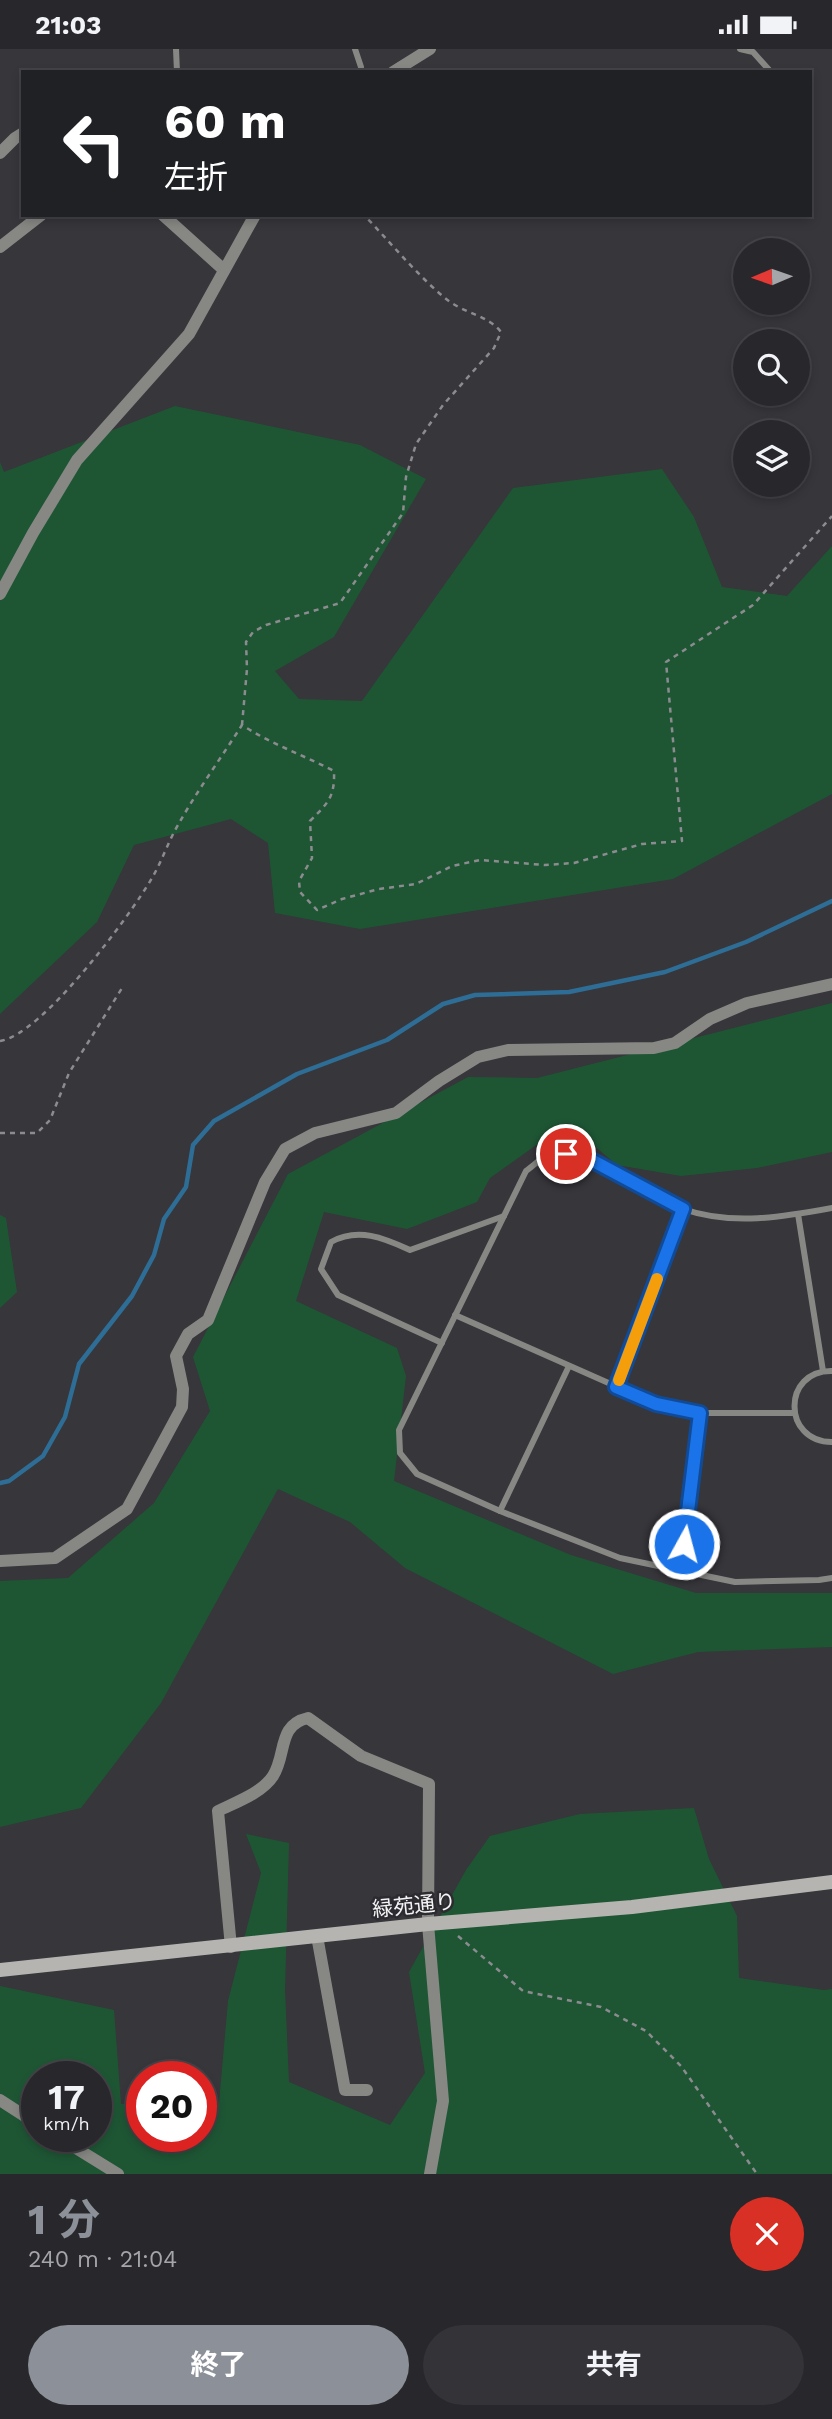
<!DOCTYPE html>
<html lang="ja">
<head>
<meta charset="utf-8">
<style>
  :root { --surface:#28282c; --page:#343438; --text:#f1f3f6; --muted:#a5a6a9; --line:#444448; --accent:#8c9099 }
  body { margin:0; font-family:"Work Sans","Noto Sans JP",sans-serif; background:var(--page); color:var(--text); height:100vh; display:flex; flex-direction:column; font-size:26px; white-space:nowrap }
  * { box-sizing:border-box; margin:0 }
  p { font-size:23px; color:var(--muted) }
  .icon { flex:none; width:38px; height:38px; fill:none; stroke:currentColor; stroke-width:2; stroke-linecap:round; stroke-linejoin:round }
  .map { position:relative; height:2125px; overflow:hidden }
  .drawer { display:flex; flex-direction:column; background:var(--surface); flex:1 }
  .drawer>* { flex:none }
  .banner { position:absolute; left:21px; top:21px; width:791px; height:147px; border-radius:0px; box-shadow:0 4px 10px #0003,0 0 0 2px var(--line); background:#202124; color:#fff; overflow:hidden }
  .needle { width:46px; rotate:268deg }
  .fabs { position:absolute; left:733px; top:189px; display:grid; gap:14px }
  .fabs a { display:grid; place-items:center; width:77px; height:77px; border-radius:50%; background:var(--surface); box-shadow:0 4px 10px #0003,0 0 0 2px var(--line); font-size:35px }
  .speed { position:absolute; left:21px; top:2012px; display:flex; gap:14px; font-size:35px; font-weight:700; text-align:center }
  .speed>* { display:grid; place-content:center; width:91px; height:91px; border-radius:50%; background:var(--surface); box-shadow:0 4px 10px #0003,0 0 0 2px var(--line); line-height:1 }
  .speed small { font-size:18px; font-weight:400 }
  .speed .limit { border:10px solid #d22; background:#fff; color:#111 }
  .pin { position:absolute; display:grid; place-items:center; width:60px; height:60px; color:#fff; margin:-30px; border:4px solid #fff; border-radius:50%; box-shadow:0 2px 7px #0007 }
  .me { position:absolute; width:77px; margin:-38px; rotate:7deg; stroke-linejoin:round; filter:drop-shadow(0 0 5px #0008) }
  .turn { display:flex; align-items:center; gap:24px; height:147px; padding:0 28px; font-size:32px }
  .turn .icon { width:91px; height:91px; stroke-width:2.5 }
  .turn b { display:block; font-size:49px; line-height:60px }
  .round { display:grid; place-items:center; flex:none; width:74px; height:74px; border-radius:37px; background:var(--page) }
  .headline { display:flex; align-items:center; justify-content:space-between; height:119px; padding:0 28px }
  h1 { font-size:42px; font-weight:700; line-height:52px; color:var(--accent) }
  .cta { display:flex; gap:14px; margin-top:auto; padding:14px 28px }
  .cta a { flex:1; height:80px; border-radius:42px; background:var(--accent); color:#fff; font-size:28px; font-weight:700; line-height:80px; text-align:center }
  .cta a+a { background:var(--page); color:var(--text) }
  .status { display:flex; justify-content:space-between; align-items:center; height:49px; padding:0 35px; background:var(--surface); direction:ltr }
  .status svg { height:19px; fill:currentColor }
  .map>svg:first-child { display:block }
  .green { fill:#1e5634; fill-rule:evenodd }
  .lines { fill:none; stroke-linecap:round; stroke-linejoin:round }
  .stream { stroke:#2e6d95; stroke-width:4.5 }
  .path { stroke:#8c8c90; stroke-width:2.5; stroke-dasharray:5 5; stroke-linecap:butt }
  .lane { stroke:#878784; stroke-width:6 }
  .street { stroke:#878784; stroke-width:12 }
  .secondary { stroke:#b5b4b0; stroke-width:14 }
  .route-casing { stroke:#114b97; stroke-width:18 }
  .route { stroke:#1a73e8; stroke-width:12 }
  .slow { stroke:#f59e0b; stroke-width:12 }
  .labels { text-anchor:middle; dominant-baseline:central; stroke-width:5; stroke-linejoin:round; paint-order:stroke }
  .street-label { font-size:21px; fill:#f4f4f7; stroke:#2c2c30 }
</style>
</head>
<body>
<div class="status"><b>21:03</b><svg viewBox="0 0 49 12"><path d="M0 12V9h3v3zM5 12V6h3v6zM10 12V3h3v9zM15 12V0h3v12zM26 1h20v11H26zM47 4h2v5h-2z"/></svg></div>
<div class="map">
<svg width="832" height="2125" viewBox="0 0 832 2125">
  <rect width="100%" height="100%" fill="#36363b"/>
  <g class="green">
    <path d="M175,357L360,396L426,430L334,588L275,622L299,650L362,652L513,439L662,420L694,468L722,538L787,547L832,497V745L673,830L360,880L275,864L268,794L231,770L134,796L97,873L0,965V413L4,423Z"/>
    <path d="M832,954V1103L757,1119L681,1127L617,1116L567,1074L490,1129L477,1153L407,1180L324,1163L296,1252L397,1299L406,1327L394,1432L571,1506L696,1544H832V1598L698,1603L613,1625L405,1519L350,1473L278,1440L161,1654L81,1759L0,1778V1532L68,1529L154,1454L210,1362L193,1308L288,1125L468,1028L537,1029Z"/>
    <path d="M0,1166L6,1169L17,1243L0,1259Z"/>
    <path d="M694,1759L709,1810L737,1867L739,1929L824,1941L832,1940V2125H0V1937L114,1961L121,2055H142V2088H201V2054H219L228,1952L261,1824L246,1785L289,1794L285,1941L289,2033L390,2076L425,2024L409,1923L466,1821L490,1787L580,1765ZM37,2028H96V2088H37Z"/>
  </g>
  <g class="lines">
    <path class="stream" d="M0,1434L9,1432L43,1407L65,1368L79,1315L132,1247L154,1206L164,1170L186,1138L193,1096L214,1072L297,1025L387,991L443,955L475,946L569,943L665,923L746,893L832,852"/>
    <g class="path">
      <path d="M242,676L247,620L246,593L253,583L266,576L340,554L403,464L406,428L416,395L443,356L494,299L501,283C488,266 462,264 445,249C416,225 391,194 364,166"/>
      <path d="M0,992C42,986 130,867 152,829C162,812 168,793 178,776C197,742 221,709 242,676C271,695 303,706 334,722C335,748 328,754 310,772L312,809L299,832L300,843L317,861L342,850L379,840L416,835L452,817L480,811L545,816L574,814L642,795L682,792L666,613L753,556L832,467"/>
      <path d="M0,1084H37L50,1071L69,1024L122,939"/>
      <path d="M458,1887L523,1942L601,1958L646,1982L681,2017L757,2125"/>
    </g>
    <g class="lane">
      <path d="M176,0L177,23"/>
      <path d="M355,0L361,18"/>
      <path d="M740,0L753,3L771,23"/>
      <path d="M832,1159C783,1168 732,1177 683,1160C647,1148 590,1095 552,1104C544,1106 533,1117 526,1122L399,1381L400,1404L417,1425L500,1462L620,1509L735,1533L819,1531L832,1529"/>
      <path d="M798,1165L823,1322"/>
      <path d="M455,1266L656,1355L700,1364H794"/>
      <path d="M442,1294L338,1246L321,1220L331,1193C358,1178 384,1189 410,1201L504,1167"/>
      <path d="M832,1322C782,1321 782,1393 832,1393"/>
      <path d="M616,1338L683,1160"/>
      <path d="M500,1462L569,1317"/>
      <path d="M681,1521L700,1364"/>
    </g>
    <g class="street">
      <path d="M393,23L430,0"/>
      <path d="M0,104L15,89L23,84"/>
      <path d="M163,166L224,221"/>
      <path d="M0,198L41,166"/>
      <path d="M0,545L33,484L77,411L189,285L255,166"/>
      <path d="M0,1512L55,1509L127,1460L182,1358L183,1340L176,1307L188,1285L208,1271L265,1133L285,1100L315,1084L396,1064L439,1032L478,1008L508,1001L654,999L675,994L710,970L747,954L832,935"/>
      <path d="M317,1887L345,2041H367"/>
      <path d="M231,1898L218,1762C236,1753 262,1744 273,1727C287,1705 277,1676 308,1669L361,1707L429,1735L428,1875L443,2052L430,2125"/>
      <path d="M0,2051L37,2075"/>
      <path d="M58,2088L118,2125"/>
    </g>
    <path class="secondary" d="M0,1921L428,1875L632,1858L832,1833"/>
  </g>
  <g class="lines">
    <defs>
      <path id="route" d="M566,1105H580L683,1160L616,1338L656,1355L700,1364L684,1495"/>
    </defs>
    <use href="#route" class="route-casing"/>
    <use href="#route" class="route"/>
    <path class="slow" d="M619,1331L657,1230"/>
  </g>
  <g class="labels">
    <g class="street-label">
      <text transform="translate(414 1856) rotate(-6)">緑苑通り</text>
    </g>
  </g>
</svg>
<div class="fabs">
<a><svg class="needle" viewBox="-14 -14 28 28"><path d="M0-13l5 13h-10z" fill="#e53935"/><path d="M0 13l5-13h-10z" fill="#a5a6a9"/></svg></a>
<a><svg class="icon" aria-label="search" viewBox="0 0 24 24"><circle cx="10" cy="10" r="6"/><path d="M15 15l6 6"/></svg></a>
<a><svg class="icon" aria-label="layers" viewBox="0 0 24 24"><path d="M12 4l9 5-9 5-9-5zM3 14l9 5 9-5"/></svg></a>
</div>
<div class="speed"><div>17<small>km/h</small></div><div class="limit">20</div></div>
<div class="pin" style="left:566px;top:1105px;background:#d93025"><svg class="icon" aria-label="arrive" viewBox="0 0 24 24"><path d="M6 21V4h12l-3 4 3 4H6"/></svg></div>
<svg class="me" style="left:684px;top:1495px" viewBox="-20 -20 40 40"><circle r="17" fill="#1a73e8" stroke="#fff" stroke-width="3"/><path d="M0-11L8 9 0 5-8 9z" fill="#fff"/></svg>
<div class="banner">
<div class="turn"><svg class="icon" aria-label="left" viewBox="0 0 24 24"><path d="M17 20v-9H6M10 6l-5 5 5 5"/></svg><div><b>60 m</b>左折</div></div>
</div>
</div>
<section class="drawer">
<div class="headline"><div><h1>1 分</h1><p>240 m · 21:04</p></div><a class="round" style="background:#d93025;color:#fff"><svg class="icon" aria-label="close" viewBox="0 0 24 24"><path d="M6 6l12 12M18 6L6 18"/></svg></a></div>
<div class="cta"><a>終了</a><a>共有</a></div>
</section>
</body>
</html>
